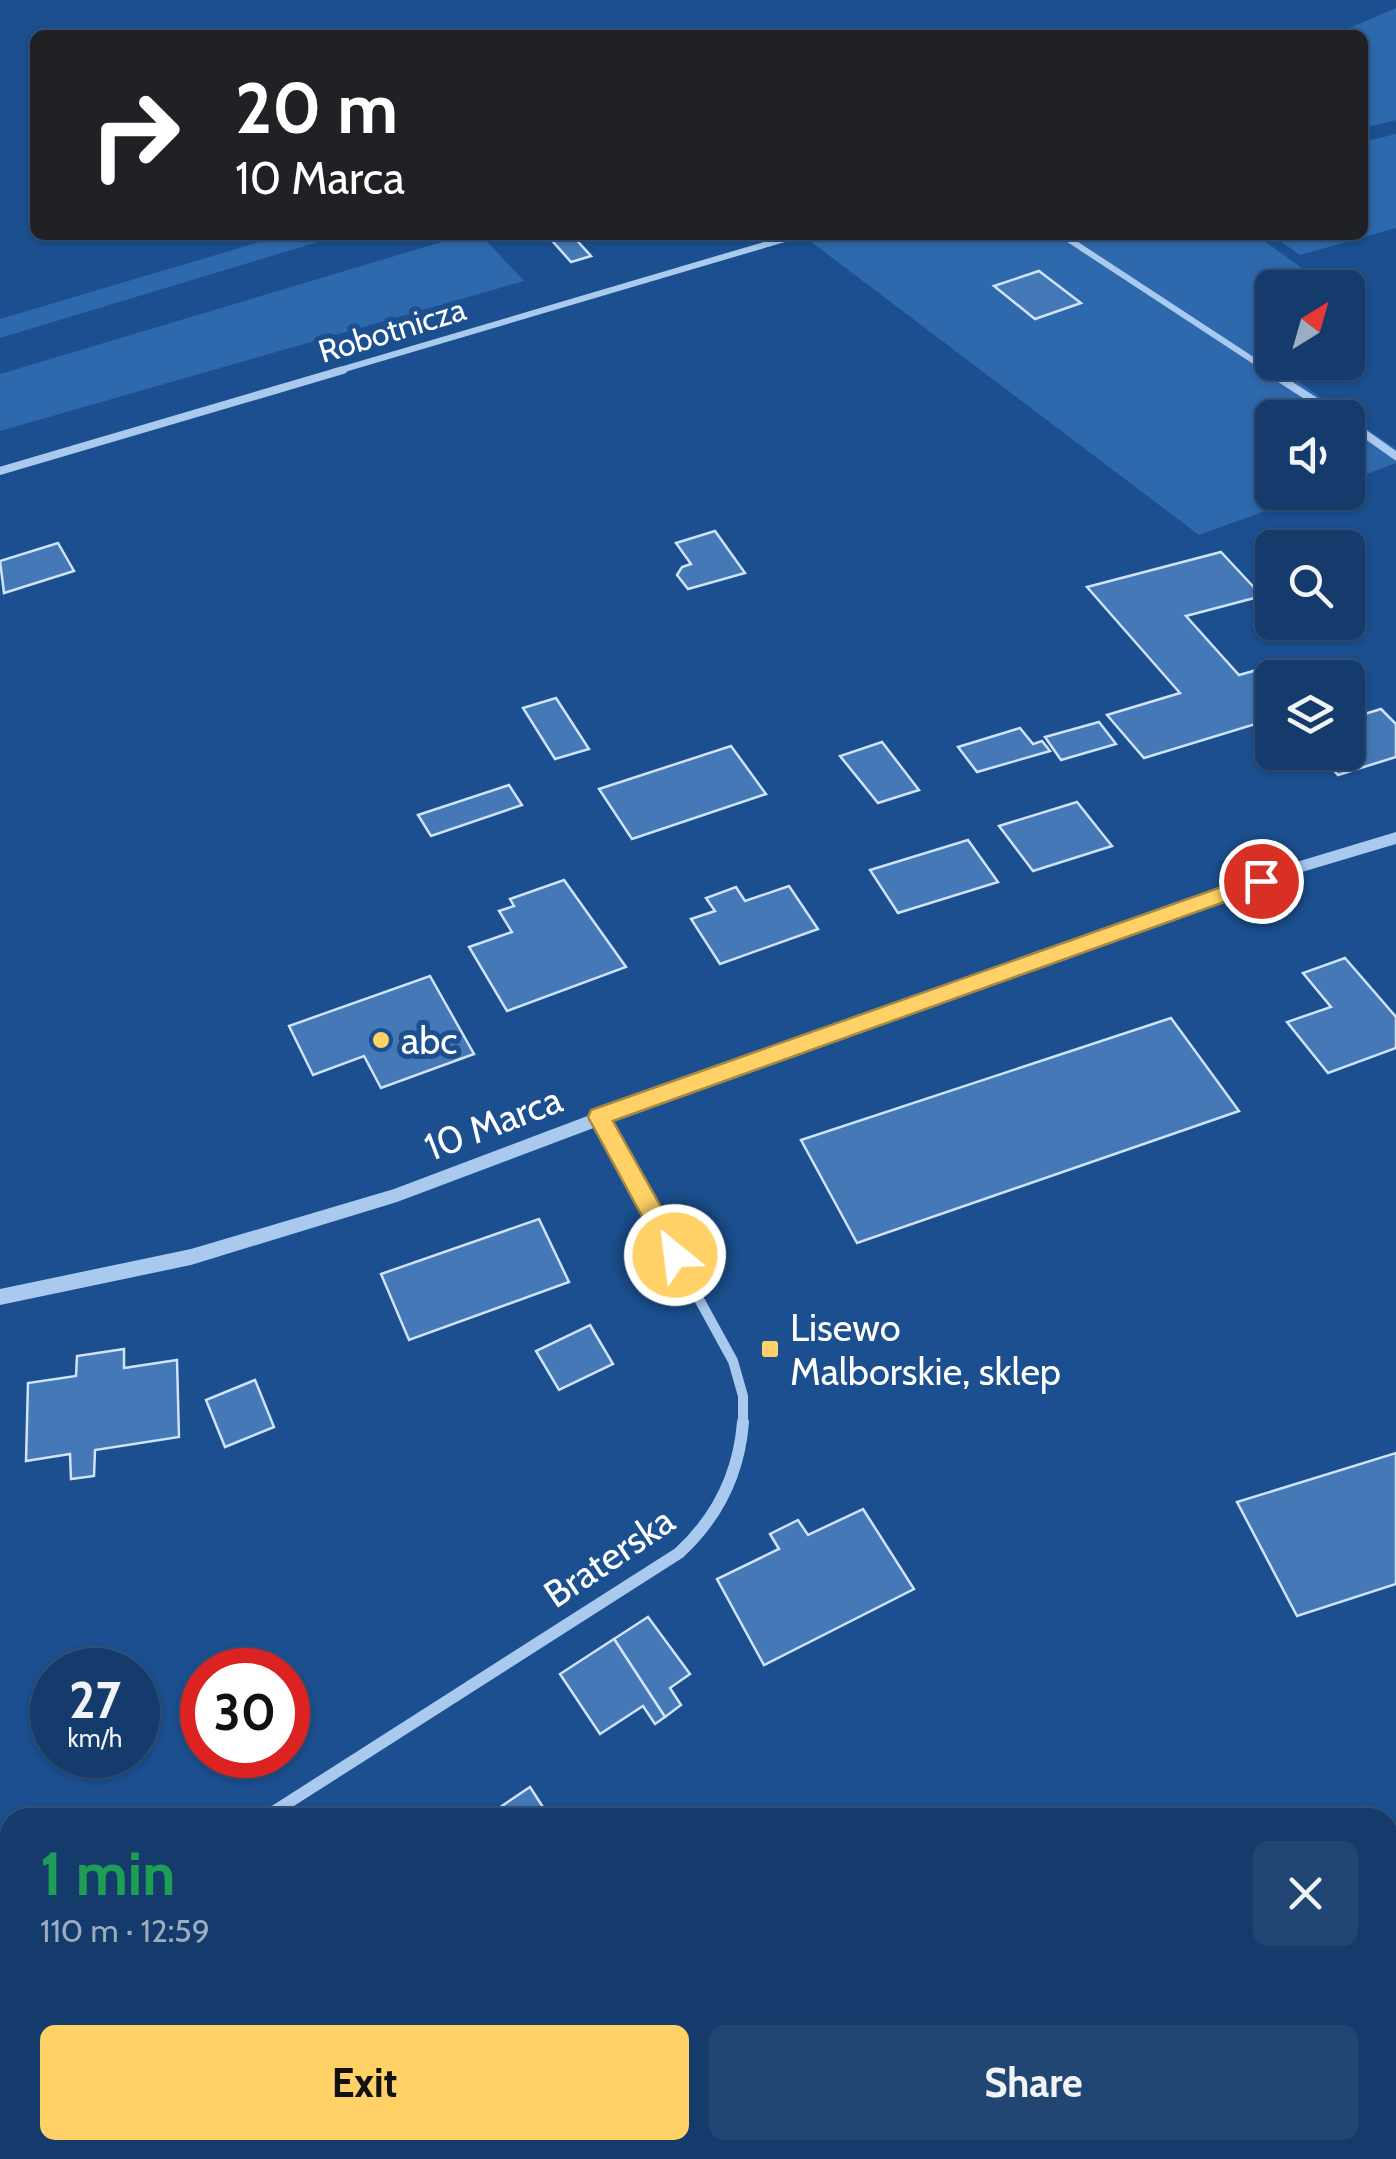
<!DOCTYPE html>
<html lang="en">
<head>
<meta charset="utf-8">
<style>
  :root { --surface:#143b6b; --page:#214673; --text:#f1f3f6; --muted:#9dadc1; --line:#33557e; --accent:#ffd166 }
  body { margin:0; font-family:Cabin,sans-serif; background:var(--page); color:var(--text); height:100vh; display:flex; flex-direction:column; font-size:38px; white-space:nowrap }
  * { box-sizing:border-box; margin:0 }
  p { font-size:32px; color:var(--muted) }
  .icon { flex:none; width:55px; height:55px; fill:none; stroke:currentColor; stroke-width:2; stroke-linecap:round; stroke-linejoin:round }
  .map { position:relative; flex:1; overflow:hidden }
  .side { position:absolute; left:0px; top:1808px; width:1398px; height:352px; display:flex; flex-direction:column; background:var(--surface); border-radius:30px 30px 0 0; box-shadow:0 2px 8px #0004,0 0 0 2px var(--line) }
  .side>* { flex:none }
  .banner { position:absolute; left:30px; top:30px; width:1338px; height:210px; border-radius:15px; box-shadow:0 2px 8px #0004,0 0 0 2px var(--line); background:#202124; color:#fff; overflow:hidden }
  .needle { width:65px; rotate:37deg }
  .buttons { position:absolute; left:1255px; top:270px; display:grid; gap:20px }
  .buttons a { display:grid; place-items:center; width:110px; height:110px; border-radius:15px; background:var(--surface); box-shadow:0 2px 8px #0004,0 0 0 2px var(--line); font-size:50px }
  .speed { position:absolute; left:30px; top:1648px; display:flex; gap:20px; font-size:50px; font-weight:700; text-align:center }
  .speed>* { display:grid; place-content:center; width:130px; height:130px; border-radius:50%; background:var(--surface); box-shadow:0 2px 8px #0004,0 0 0 2px var(--line); line-height:1 }
  .speed small { font-size:25px; font-weight:400 }
  .speed .limit { border:15px solid #d22; background:#fff; color:#111 }
  .pin { position:absolute; display:grid; place-items:center; width:85px; height:85px; color:#fff; margin:-42px; border:5px solid #fff; border-radius:50%; box-shadow:0 2px 10px #0007 }
  .me { position:absolute; width:110px; margin:-55px; rotate:331deg; stroke-linejoin:round; filter:drop-shadow(0 0 8px #0008) }
  .turn { display:flex; align-items:center; gap:35px; height:210px; padding:0 40px; font-size:45px }
  .turn .icon { width:130px; height:130px; stroke-width:2.5 }
  .turn b { display:block; font-size:70px; line-height:85px }
  .round { display:grid; place-items:center; flex:none; width:105px; height:105px; border-radius:15px; background:var(--page) }
  .summary { display:flex; align-items:center; justify-content:space-between; height:170px; padding:0 40px }
  h1 { font-size:60px; font-weight:700; line-height:75px; color:#1e9e55 }
  .cta { display:flex; gap:20px; margin-top:auto; padding:20px 40px }
  .cta a { flex:1; height:115px; border-radius:15px; background:var(--accent); color:#111; font-size:40px; font-weight:700; line-height:115px; text-align:center }
  .cta a+a { background:var(--page); color:var(--text) }
  .map>svg:first-child { display:block }
  .green { fill:#2e69ad }
  .building { fill:#4478b7; stroke:#cfe3fa; stroke-width:2.5 }
  .lines { fill:none; stroke-linecap:round; stroke-linejoin:round }
  .minor-far3 { stroke:#a9c9ee; stroke-width:6 }
  .minor-far2 { stroke:#a9c9ee; stroke-width:8 }
  .minor-far1 { stroke:#a9c9ee; stroke-width:10 }
  .minor { stroke:#a9c9ee; stroke-width:12 }
  .tertiary { fill:#a9c9ee; fill-rule:evenodd }
  .route { fill:#ffd166; stroke:#a68842; stroke-width:2.5 }
  .poi-dot { fill:#ffd166; stroke:#1b4f8f; stroke-width:4 }
  .labels { text-anchor:middle; dominant-baseline:central; stroke-width:10; stroke-linejoin:round; paint-order:stroke }
  .far-street-label { font-size:32px; fill:#fff; stroke:#1b4f8f }
  .poi-label { font-size:38px; fill:#fff; stroke:#1b4f8f; text-anchor:start }
  .street-label { font-size:38px; fill:#fff; stroke:#1b4f8f }
</style>
</head>
<body>
<div class="map">
<svg width="1396" height="2159" viewBox="0 0 1396 2159">
  <rect width="100%" height="100%" fill="#1b4f8f"/>
  <g class="green">
    <path d="M1396,8V120L1363,128L1362,35H1333Z"/>
    <path d="M1396,134V228L1300,255L1272,235H1362L1363,142Z"/>
    <path d="M283,235H341L0,338V319Z"/>
    <path d="M465,235H481L524,281L0,431V374Z"/>
    <path d="M802,235H1256L1328,287L1272,288L1270,362L1396,449V463L1348,481V418H1272V492L1315,493L1199,535Z"/>
  </g>
  <g class="building">
    <path d="M547,235H572L591,256L571,262Z"/>
    <path d="M1039,271L1081,303L1035,319L994,286Z"/>
    <path d="M715,531L745,573L688,589L677,575L682,567L691,564L676,543Z"/>
    <path d="M58,543L74,571L4,593L0,561Z"/>
    <path d="M1221,552L1262,596L1186,616L1239,675L1271,666L1283,678H1272V719L1144,758L1107,715L1180,693L1087,587Z"/>
    <path d="M556,698L589,749L555,759L523,708Z"/>
    <path d="M1381,709L1396,724V757L1338,775L1317,752H1348V719Z"/>
    <path d="M1099,722L1116,744L1061,760L1045,737Z"/>
    <path d="M1020,728L1033,744L1042,741L1050,751L977,772L958,747Z"/>
    <path d="M882,742L919,790L878,803L840,756Z"/>
    <path d="M731,746L766,794L632,839L599,789Z"/>
    <path d="M509,785L522,805L431,836L418,815Z"/>
    <path d="M1077,802L1112,846L1033,871L999,826Z"/>
    <path d="M968,840L998,882L898,913L870,870Z"/>
    <path d="M564,880L626,967L507,1011L469,947L512,932L499,911L514,906L510,899Z"/>
    <path d="M789,886L818,929L720,964L691,919L715,911L706,898L736,887L745,901Z"/>
    <path d="M1345,958L1396,1017V1048L1328,1073L1287,1022L1331,1007L1303,973Z"/>
    <path d="M430,976L474,1054L381,1088L364,1056L313,1075L289,1026Z"/>
    <path d="M1171,1018L1239,1111L857,1243L801,1140Z"/>
    <path d="M539,1219L569,1282L409,1340L381,1274Z"/>
    <path d="M590,1325L613,1364L559,1390L536,1351Z"/>
    <path d="M124,1349V1368L177,1360L179,1437L95,1450L94,1476L71,1479L70,1454L26,1461L28,1383L76,1376L77,1356Z"/>
    <path d="M255,1380L274,1427L225,1447L206,1400Z"/>
    <path d="M1396,1453V1584L1297,1616L1237,1502Z"/>
    <path d="M863,1509L914,1589L764,1665L717,1579L779,1549L770,1534L798,1520L808,1535Z"/>
    <path d="M648,1617L690,1674L670,1688L681,1705L665,1717L614,1639Z"/>
    <path d="M614,1639L665,1717L655,1724L643,1706L600,1734L560,1674Z"/>
    <path d="M530,1787L550,1818H484Z"/>
    <path d="M234,2150H465L466,2152L455,2159H218Z"/>
  </g>
  <g class="lines">
    <g class="minor-far3">
      <path d="M1062,235L1271,372"/>
      <path d="M334,372L798,235"/>
    </g>
    <g class="minor-far2">
      <path d="M1267,370L1341,418"/>
      <path d="M1348,422L1396,456"/>
      <path d="M0,471L343,370"/>
    </g>
    <path class="minor-far1" d="M599,1117L733,1361L743,1396V1424"/>
    <g class="minor">
      <path d="M264,1818L679,1553C718,1517 739,1474 743,1422"/>
      <path d="M0,1979L10,1973"/>
    </g>
    <path class="tertiary" d="M1396,832V844L1302,872L819,1043L397,1202L191,1265L0,1305V1289L191,1249L394,1189L807,1033L1290,864Z"/>
  </g>
  <path class="route" d="M1261,873L1269,875L1272,881L1269,886L613,1121L684,1248L687,1255L684,1262H667L588,1117L591,1110Z"/>
  <g class="poi-dot">
    <circle cx="381" cy="1040" r="10"/>
    <rect x="760" y="1339" width="20" height="20" rx="5"/>
  </g>
  <g class="labels">
    <g class="far-street-label">
      <text transform="translate(392 330) rotate(-17)">Robotnicza</text>
    </g>
    <g class="poi-label">
      <text x="401" y="1040">abc</text>
      <text x="790" y="1327">Lisewo<tspan x="790" dy="44">Malborskie, sklep</tspan></text>
    </g>
    <g class="street-label">
      <text transform="translate(493 1123) rotate(-21)">10 Marca</text>
      <text transform="translate(609 1557) rotate(-34)">Braterska</text>
    </g>
  </g>
</svg>
<div class="buttons">
<a><svg class="needle" viewBox="-14 -14 28 28"><path d="M0-13l5 13h-10z" fill="#e53935"/><path d="M0 13l5-13h-10z" fill="#9dadc1"/></svg></a>
<a><svg class="icon" aria-label="sound" viewBox="0 0 24 24"><path d="M4 9h4l5-4v14l-5-4H4zM17 9q2 3 0 6"/></svg></a>
<a><svg class="icon" aria-label="search" viewBox="0 0 24 24"><circle cx="10" cy="10" r="6"/><path d="M15 15l6 6"/></svg></a>
<a><svg class="icon" aria-label="layers" viewBox="0 0 24 24"><path d="M12 4l9 5-9 5-9-5zM3 14l9 5 9-5"/></svg></a>
</div>
<div class="speed"><div>27<small>km/h</small></div><div class="limit">30</div></div>
<div class="pin" style="left:1261px;top:881px;background:#d93025"><svg class="icon" aria-label="arrive" viewBox="0 0 24 24"><path d="M6 21V4h12l-3 4 3 4H6"/></svg></div>
<svg class="me" style="left:675px;top:1255px" viewBox="-20 -20 40 40"><circle r="17" fill="#ffd166" stroke="#fff" stroke-width="3"/><path d="M0-11L8 9 0 5-8 9z" fill="#fff"/></svg>
<div class="banner">
<div class="turn"><svg class="icon" aria-label="right" viewBox="0 0 24 24"><path d="M7 20v-9h11M14 6l5 5-5 5"/></svg><div><b>20 m</b>10 Marca</div></div>
</div>
<section class="side">
<div class="summary"><div><h1>1 min</h1><p>110 m · 12:59</p></div><a class="round"><svg class="icon" aria-label="close" viewBox="0 0 24 24"><path d="M6 6l12 12M18 6L6 18"/></svg></a></div>
<div class="cta"><a>Exit</a><a>Share</a></div>
</section>
</div>
</body>
</html>
